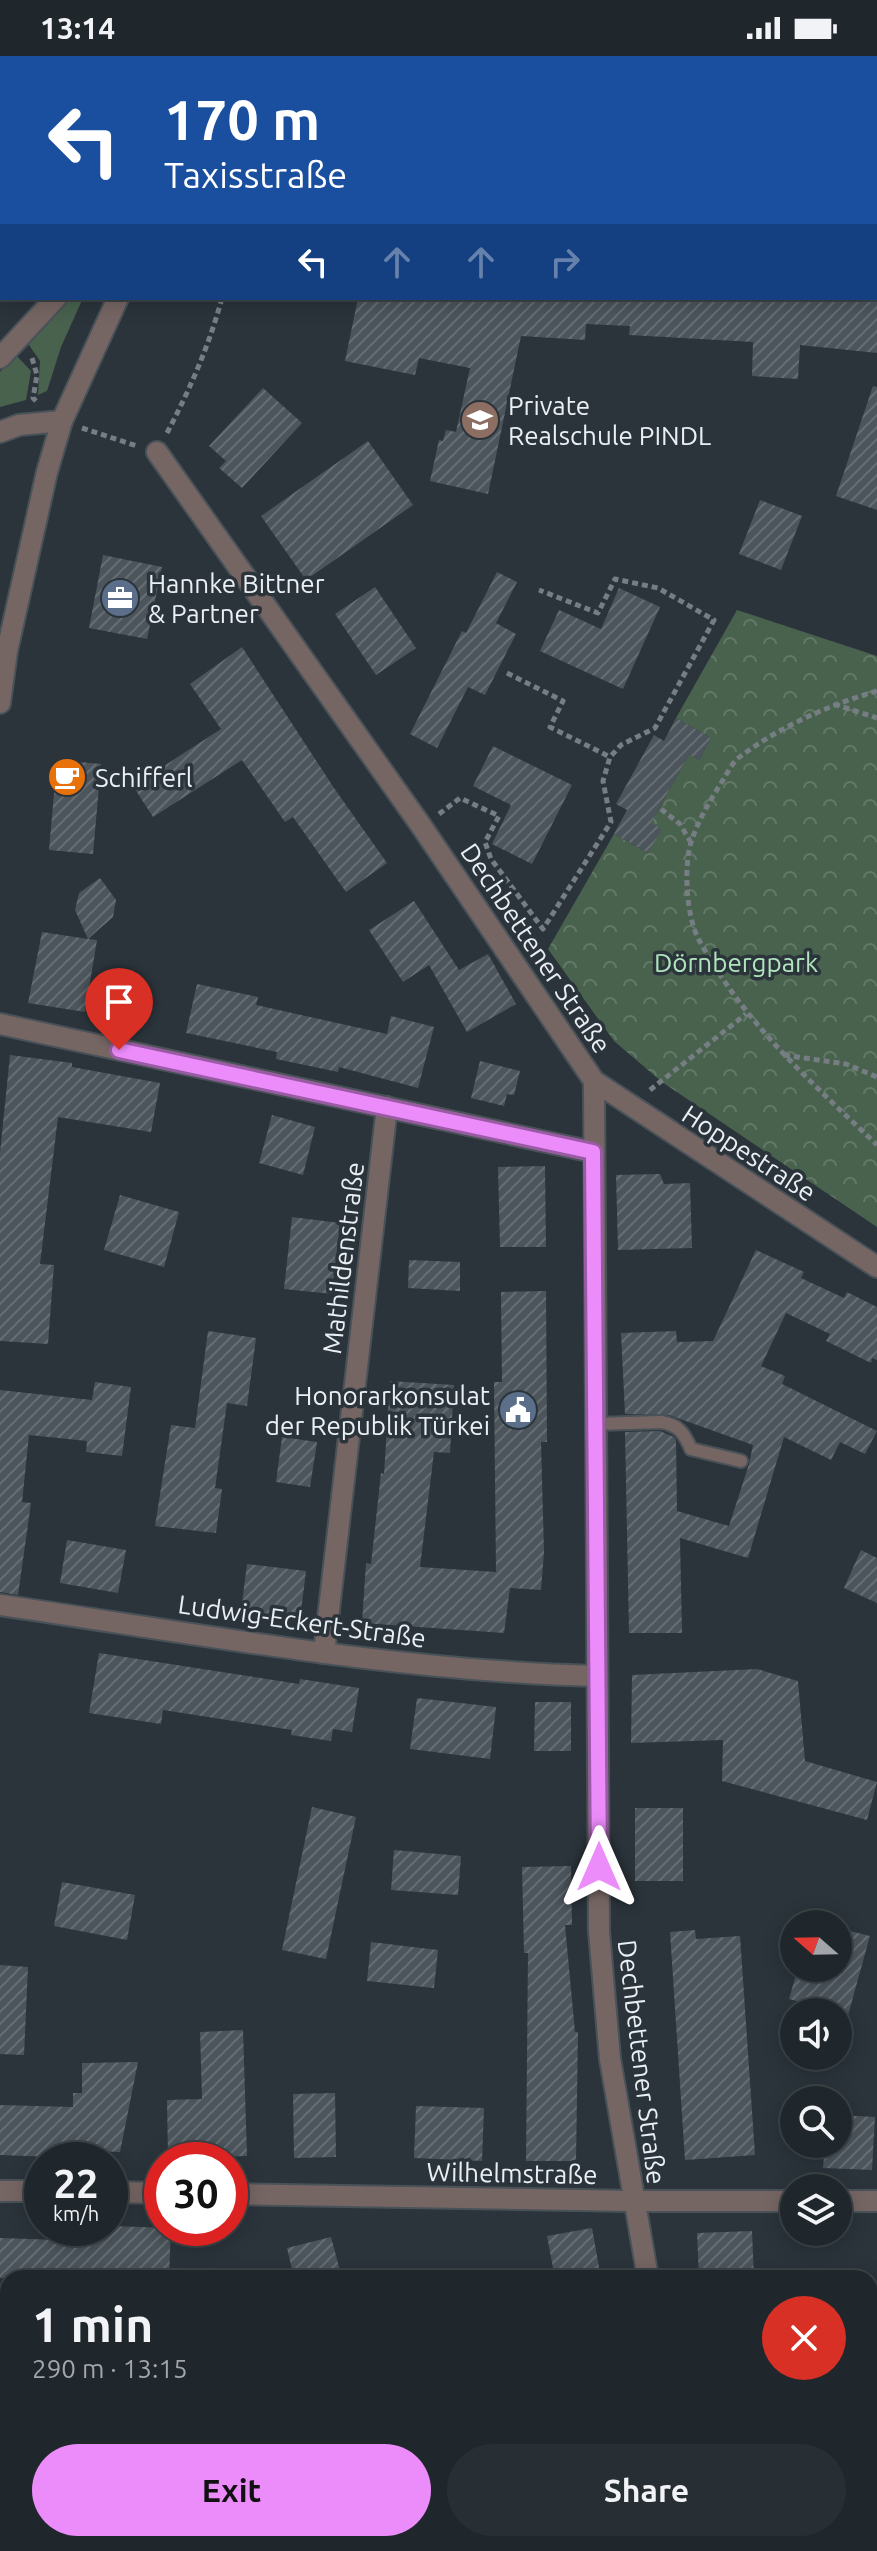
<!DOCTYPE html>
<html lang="en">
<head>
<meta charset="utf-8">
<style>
  :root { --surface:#20272c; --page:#282f34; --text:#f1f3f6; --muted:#a2a5a9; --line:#3d4448; --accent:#ec8cfb }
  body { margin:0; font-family:Ubuntu,sans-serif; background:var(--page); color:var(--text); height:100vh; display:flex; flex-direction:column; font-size:30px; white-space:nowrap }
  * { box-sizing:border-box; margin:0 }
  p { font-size:26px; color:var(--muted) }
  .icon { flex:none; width:44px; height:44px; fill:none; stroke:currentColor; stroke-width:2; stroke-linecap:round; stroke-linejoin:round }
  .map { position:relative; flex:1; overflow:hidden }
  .sheet { position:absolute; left:0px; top:2214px; width:878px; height:282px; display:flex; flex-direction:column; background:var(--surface); border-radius:24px 24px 0 0; box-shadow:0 4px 20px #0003,0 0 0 2px var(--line) }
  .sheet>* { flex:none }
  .guide { position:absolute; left:0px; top:0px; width:878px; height:244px; box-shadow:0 4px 20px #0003,0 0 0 2px var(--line); background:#1a4fa0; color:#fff; overflow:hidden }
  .needle { width:52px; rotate:290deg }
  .fabs { position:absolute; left:780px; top:1854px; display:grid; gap:16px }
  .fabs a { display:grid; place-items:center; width:72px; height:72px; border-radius:50%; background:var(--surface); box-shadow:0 4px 20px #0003,0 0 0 2px var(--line); font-size:40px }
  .speed { position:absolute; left:24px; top:2086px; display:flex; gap:16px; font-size:40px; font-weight:700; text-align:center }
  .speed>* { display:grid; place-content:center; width:104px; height:104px; border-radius:50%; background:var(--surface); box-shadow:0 4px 20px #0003,0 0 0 2px var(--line); line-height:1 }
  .speed small { font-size:20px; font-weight:400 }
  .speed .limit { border:12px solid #d22; background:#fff; color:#111 }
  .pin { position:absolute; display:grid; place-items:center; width:68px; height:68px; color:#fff; margin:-82px -34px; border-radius:50% 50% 50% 0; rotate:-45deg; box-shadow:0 0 8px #0007 }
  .pin .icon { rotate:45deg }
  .me { position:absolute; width:88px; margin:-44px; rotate:0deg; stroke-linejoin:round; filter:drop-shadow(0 0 6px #0008) }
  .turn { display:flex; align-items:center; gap:28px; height:168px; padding:0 32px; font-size:36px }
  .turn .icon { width:104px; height:104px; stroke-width:2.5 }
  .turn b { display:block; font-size:56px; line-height:68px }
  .lanes { display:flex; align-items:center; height:76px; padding:0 32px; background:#0003; justify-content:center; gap:40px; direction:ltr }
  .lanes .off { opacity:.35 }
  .round { display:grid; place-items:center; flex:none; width:84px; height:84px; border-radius:42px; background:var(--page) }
  .head { display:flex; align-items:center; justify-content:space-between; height:136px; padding:0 32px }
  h1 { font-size:48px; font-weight:700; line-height:60px }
  .button { display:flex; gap:16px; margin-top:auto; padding:16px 32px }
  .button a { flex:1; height:92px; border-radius:48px; background:var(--accent); color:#111; font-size:32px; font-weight:700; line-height:92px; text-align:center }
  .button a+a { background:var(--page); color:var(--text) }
  .status { display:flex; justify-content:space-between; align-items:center; height:56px; padding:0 40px; background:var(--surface); direction:ltr }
  .status svg { height:22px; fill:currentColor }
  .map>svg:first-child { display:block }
  .built { fill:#32404a }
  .grass { fill:#48624e }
  .park { fill:url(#park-crowns) }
  .building { fill:url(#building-hatch) }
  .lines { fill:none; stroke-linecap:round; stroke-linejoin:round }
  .service-casing { stroke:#4a5259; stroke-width:16 }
  .minor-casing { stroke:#4a5259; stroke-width:24 }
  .tertiary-casing { stroke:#4a5259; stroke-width:24 }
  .path { stroke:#767e84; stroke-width:5; stroke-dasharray:6 4; stroke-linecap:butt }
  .service { stroke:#766663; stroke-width:12 }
  .minor { stroke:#766663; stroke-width:20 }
  .tertiary { stroke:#766663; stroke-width:20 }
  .route-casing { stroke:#995ba3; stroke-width:20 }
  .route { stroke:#ec8cfb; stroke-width:14 }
  .labels { text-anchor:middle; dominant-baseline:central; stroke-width:7; stroke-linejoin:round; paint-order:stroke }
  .poi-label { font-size:26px; fill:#eaeff4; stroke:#2b343b; text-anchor:start }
  .street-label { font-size:26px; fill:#eaeff4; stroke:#2b343b }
  .park-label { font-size:26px; fill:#afe4bc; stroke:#2b343b }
</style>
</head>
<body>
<div class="status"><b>13:14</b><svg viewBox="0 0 49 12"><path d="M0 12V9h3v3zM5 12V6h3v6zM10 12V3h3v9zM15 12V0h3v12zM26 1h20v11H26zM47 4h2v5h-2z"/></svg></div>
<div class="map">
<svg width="877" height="2495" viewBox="0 0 877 2495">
  <defs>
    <pattern id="park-crowns" width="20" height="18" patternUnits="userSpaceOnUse" patternTransform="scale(2)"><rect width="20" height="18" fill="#48624e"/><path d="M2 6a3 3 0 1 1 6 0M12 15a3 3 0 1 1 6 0" fill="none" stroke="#637968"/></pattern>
    <pattern id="building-hatch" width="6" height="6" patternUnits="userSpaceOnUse" patternTransform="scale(2)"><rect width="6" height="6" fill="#4c555c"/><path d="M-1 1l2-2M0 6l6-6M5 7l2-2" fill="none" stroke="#666e74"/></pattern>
  </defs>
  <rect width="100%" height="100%" fill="#2b343b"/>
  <path class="built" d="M0,2430H8V2488H516L519,2495H0Z"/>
  <g class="grass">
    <path d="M70,242H83L61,291L47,335L38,339L40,305L29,289L30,282Z"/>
    <path d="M15,298L31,315L26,344L0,351V316Z"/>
  </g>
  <path class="park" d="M737,554L877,600V1171L662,1026L614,985L548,893L614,778L648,797L651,767L689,698L699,704L711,682L676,662Z"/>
  <g class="building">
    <path d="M358,242H877V297L800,289L798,323L752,320L753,286L629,279L630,270L586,268L585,284L521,280L488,438L430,425L439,384L443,385L446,374L456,376L470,312L419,302L415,319L345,305Z"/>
    <path d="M873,330L877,331V454L836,440Z"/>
    <path d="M263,332L302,367L242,432L219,412L226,405L209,390Z"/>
    <path d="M368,385L413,449L306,524L261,460Z"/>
    <path d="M760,444L802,460L781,514L739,498Z"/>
    <path d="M103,499L162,511L147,583L89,572Z"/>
    <path d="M497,516L517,526L496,567L516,578L485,639L468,631L437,692L410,678L462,575L466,577Z"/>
    <path d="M375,531L416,592L376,619L335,558Z"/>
    <path d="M619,532L660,551L623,633L540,595L559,554L601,573Z"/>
    <path d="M242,591L334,732L387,807L346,836L293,761L285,766L242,704L153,761L133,730L221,673L190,628Z"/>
    <path d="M676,662L711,682L699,704L689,698L651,767L662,773L648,797L614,778L627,754L616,748L654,679L664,685Z"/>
    <path d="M493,690L572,729L532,808L492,788L511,749L473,730Z"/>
    <path d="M57,704L101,708L93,798L49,794Z"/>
    <path d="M100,822L116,844L113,861L88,883L97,884L85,956L28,947L42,876L88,883L75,854L79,837Z"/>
    <path d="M414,845L459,914L488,898L516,948L467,976L429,909L403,926L369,874Z"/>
    <path d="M197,928L258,941L256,949L387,978L391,960L434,971L418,1032L339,1011L338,1016L276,1003L277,996L186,977Z"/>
    <path d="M10,999L72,1007V1011L160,1027L151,1076L58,1061L40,1208L54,1209L48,1288L0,1285V1097Z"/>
    <path d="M480,1005L520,1015L514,1039L507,1038L504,1050L471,1042Z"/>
    <path d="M272,1059L315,1071L303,1119L259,1107Z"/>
    <path d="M545,1110L546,1191H500L498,1111Z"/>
    <path d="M660,1118L664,1128L690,1127L692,1192L618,1194L616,1119Z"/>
    <path d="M120,1139L179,1156L164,1211L104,1194Z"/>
    <path d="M292,1161L340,1167L332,1238L284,1233Z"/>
    <path d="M756,1194L804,1216L801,1222L844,1242L847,1236L877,1251V1304L872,1302L871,1307L826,1285L830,1278L786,1257L761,1310L785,1320L782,1328L877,1375L865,1398L840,1386L831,1404L784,1381L748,1502L680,1482L682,1577H629L625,1376L660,1375L674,1381L676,1384L677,1455L729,1470L749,1408L753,1389L669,1359L625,1358L621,1277L676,1275L677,1286L713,1285Z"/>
    <path d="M409,1204L460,1206V1235L408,1232Z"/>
    <path d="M546,1235L547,1386H541L544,1496L541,1534L510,1532L504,1577L362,1567L366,1507L371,1508L381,1417L384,1418L390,1325L454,1329L450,1397L434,1396L420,1511L496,1516L494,1326H502L501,1236Z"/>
    <path d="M208,1275L256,1282L247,1350L227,1347L215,1432L222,1433L216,1477L155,1470L171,1369L195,1372Z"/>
    <path d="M95,1326L131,1331L122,1400L86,1396L87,1385L29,1379L22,1446L31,1447L18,1539L0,1536V1334L92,1344Z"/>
    <path d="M282,1381L317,1386L310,1431L276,1426Z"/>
    <path d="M67,1484L126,1494L118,1537L60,1527Z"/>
    <path d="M861,1494L877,1502V1547L844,1532Z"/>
    <path d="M247,1508L306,1515L300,1563L241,1555Z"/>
    <path d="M99,1597L299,1628L300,1623L359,1632L352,1676L333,1673L331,1685L291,1679L292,1674L163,1654L161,1668L89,1657Z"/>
    <path d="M757,1613L798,1625L805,1705L877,1726L867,1764L722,1725L723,1684L631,1687L632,1619Z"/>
    <path d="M417,1642L496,1651L490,1703L410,1693Z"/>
    <path d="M535,1646H571V1695H534Z"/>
    <path d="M312,1751L356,1761L326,1903L282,1894Z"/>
    <rect x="635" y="1752" width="48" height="73"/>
    <path d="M394,1794L461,1800L458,1839L391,1834Z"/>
    <path d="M571,1810L572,1869H565L575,1976H578L576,2105H526L528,1897H524L522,1811Z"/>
    <path d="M62,1826L135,1839L127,1884L54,1870Z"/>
    <path d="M838,1872L870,1880L845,1970L838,1969V1956L789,1943L798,1912H838Z"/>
    <path d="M695,1874L696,1883L740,1880L755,2099L685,2104L670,1876Z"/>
    <path d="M371,1886L438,1894L434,1932L367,1925Z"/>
    <path d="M0,1909L28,1911L24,1999L0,1998Z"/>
    <path d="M243,1974L247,2100L168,2102L167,2044L202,2043L200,1976Z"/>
    <path d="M138,2006L120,2096L53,2093V2101L0,2099V2049L73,2051V2037H82V2007Z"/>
    <path d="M335,2037L336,2101L294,2102L293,2038Z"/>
    <path d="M416,2050L484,2052L482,2105L414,2102Z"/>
    <path d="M838,2059L875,2061L872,2114L823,2112L825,2088H838Z"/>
    <path d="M110,2170L171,2172L169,2222H0V2182L61,2184V2172Z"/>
    <path d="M592,2172L601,2222H555L547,2180Z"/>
    <path d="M752,2175L754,2222H699L697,2177Z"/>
    <path d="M331,2181L342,2222H294L287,2192Z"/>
  </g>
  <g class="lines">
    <defs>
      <path id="service" d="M597,1368L661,1366C679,1369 684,1377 691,1393L741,1405"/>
      <g id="minor">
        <path d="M238,2L239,0"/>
        <path d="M157,396L422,771L594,1025L599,1875L610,2003L648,2222"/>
        <path d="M0,968L593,1096"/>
        <path d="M594,1025L877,1211"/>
        <path d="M0,1549C198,1578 397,1615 597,1620"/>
        <path d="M324,1597L387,1051"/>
        <path d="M0,2135H42"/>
        <path d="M110,2136L162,2137"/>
        <path d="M230,2138L633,2145H794"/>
        <path d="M838,2145H877"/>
        <path d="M713,2488L716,2495"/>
      </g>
      <g id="tertiary">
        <path d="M876,192H877"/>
        <path d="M0,302L56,242"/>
        <path d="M0,376L19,369L62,365"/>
        <path d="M0,647L7,595L47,416L62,365L118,242"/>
      </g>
    </defs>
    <use href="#service" class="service-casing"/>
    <use href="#minor" class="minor-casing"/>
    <use href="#tertiary" class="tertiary-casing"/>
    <g class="path">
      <path d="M876,118H877"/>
      <path d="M0,199L2,198"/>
      <path d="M32,302L37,319L33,342L36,345"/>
      <path d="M82,372L137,390"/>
      <path d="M167,377C190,333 209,290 222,242"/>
      <path d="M507,617L563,645L550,671L610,701"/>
      <path d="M877,635C829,649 781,670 741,700C733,705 728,716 723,724C711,743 700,761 692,783C683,809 686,860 699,884C745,968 809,1024 877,1089"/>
      <path d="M834,648L877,662"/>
      <path d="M661,753L680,768L690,785"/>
      <path d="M439,758L460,742L499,760L485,786L491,803L543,873L611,766L603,725L610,701L621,689L655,672L714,564L658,532L615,523L598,557L539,534"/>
      <path d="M784,999L846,1008L877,1021"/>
      <path d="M650,1034L746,958"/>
      <path d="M870,2403L877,2401"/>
    </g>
    <use href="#service" class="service"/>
    <use href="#minor" class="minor"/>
    <use href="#tertiary" class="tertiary"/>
  </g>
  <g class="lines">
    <defs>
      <path id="route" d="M119,994L593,1096L599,1811"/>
    </defs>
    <use href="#route" class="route-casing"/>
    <use href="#route" class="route"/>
  </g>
  <defs>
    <symbol id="school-disc" viewBox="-11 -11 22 22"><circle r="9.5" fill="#8d6e63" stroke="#2b343b"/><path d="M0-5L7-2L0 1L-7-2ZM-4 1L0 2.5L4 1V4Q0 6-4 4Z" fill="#fff"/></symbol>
    <symbol id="office-disc" viewBox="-11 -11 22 22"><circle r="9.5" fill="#5c6f8a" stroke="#2b343b"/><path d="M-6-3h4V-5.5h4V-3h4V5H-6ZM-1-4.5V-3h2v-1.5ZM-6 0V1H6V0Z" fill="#fff"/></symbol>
    <symbol id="cafe-disc" viewBox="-11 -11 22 22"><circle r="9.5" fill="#e8710a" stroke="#2b343b"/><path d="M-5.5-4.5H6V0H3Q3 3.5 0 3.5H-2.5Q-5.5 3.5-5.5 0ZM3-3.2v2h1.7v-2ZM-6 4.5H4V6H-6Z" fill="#fff"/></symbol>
    <symbol id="civic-disc" viewBox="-11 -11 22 22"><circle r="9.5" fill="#5c6f8a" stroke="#2b343b"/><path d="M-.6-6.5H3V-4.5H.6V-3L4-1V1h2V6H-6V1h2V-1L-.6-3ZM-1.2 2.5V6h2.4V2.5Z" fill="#fff"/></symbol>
  </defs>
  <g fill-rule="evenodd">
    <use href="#school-disc" x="458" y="342" width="44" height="44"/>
    <use href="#office-disc" x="98" y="520" width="44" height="44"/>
    <use href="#cafe-disc" x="45" y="699" width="44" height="44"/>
    <use href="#civic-disc" x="496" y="1332" width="44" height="44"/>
  </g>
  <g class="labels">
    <g class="poi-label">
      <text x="508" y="349">Private<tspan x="508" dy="30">Realschule PINDL</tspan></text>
      <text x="148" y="527">Hannke Bittner<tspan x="148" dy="30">&amp; Partner</tspan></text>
      <text x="95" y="721">Schifferl</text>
      <text x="490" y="1339" text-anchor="end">Honorarkonsulat<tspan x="490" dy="30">der Republik Türkei</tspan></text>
    </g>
    <g class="street-label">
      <text transform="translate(536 892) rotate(56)">Dechbettener Straße</text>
      <text transform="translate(749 1097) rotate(33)">Hoppestraße</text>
      <text transform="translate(343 1202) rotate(-83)">Mathildenstraße</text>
      <text transform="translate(302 1565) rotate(8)">Ludwig-Eckert-Straße</text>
      <text transform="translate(642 2006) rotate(83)">Dechbettener Straße</text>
      <text transform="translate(512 2117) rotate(1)">Wilhelmstraße</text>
    </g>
    <g class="park-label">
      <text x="736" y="906">Dörnbergpark</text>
    </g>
  </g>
</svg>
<div class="fabs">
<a><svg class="needle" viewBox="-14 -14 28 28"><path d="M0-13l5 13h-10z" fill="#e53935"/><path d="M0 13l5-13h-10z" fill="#a2a5a9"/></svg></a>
<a><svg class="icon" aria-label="sound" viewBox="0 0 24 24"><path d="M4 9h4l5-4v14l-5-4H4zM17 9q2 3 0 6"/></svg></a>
<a><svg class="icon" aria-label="search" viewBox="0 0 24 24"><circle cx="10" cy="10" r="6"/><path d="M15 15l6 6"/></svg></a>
<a><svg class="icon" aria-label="layers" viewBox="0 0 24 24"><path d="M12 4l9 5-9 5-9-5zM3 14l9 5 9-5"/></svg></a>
</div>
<div class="speed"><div>22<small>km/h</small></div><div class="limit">30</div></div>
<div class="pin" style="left:119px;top:994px;background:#d93025"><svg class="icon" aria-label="arrive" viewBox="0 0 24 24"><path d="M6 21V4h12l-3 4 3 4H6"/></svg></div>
<svg class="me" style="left:599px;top:1811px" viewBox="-20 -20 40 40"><path d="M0-17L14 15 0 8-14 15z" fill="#ec8cfb" stroke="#fff" stroke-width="4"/></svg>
<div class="guide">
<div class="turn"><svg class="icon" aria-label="left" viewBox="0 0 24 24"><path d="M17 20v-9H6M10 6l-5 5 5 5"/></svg><div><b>170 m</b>Taxisstraße</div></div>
<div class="lanes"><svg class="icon" aria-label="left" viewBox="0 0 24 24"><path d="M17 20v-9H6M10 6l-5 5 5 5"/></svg><svg class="icon off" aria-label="ahead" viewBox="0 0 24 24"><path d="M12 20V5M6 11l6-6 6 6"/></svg><svg class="icon off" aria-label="ahead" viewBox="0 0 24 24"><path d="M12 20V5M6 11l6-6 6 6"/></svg><svg class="icon off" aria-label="right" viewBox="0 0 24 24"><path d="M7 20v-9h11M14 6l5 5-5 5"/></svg></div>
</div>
<section class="sheet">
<div class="head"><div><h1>1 min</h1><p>290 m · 13:15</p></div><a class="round" style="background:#d93025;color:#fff"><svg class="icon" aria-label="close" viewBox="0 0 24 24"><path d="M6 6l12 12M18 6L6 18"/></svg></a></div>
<div class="button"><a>Exit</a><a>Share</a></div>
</section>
</div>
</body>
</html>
